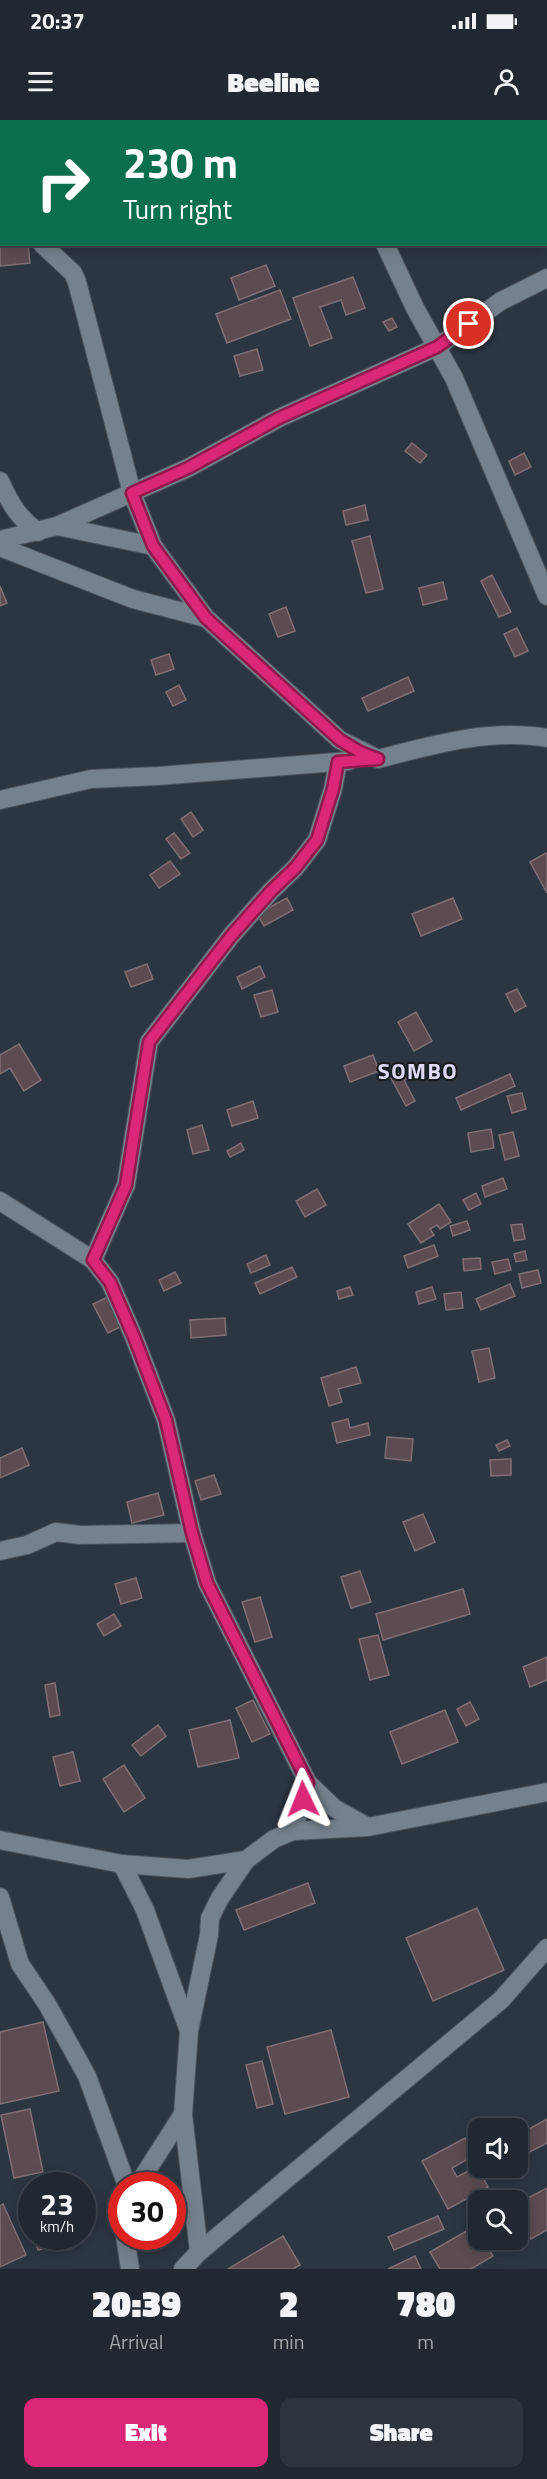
<!DOCTYPE html>
<html lang="en">
<head>
<meta charset="utf-8">
<style>
  :root { --surface:#212831; --page:#2d343d; --text:#f1f3f6; --muted:#a2a6ab; --line:#3e444d; --accent:#db2777 }
  body { margin:0; font-family:"Titillium Web",sans-serif; background:var(--page); color:var(--text); height:100vh; display:flex; flex-direction:column; font-size:22px; white-space:nowrap }
  * { box-sizing:border-box; margin:0 }
  p { font-size:20px; color:var(--muted) }
  .icon { flex:none; width:33px; height:33px; fill:none; stroke:currentColor; stroke-width:2; stroke-linecap:round; stroke-linejoin:round }
  .map { position:relative; height:2149px; overflow:hidden }
  .drawer { display:flex; flex-direction:column; background:var(--surface); flex:1 }
  .drawer>* { flex:none }
  .top-card { position:absolute; left:0px; top:0px; width:548px; height:126px; box-shadow:0 3px 15px #0003,0 0 0 2px var(--line); background:#0b6e4f; color:#fff; overflow:hidden }
  .controls { position:absolute; left:468px; top:1998px; display:grid; gap:12px }
  .controls a { display:grid; place-items:center; width:60px; height:60px; border-radius:12px; background:var(--surface); box-shadow:0 3px 15px #0003,0 0 0 2px var(--line); font-size:30px }
  .speed { position:absolute; left:18px; top:2052px; display:flex; gap:12px; font-size:30px; font-weight:700; text-align:center }
  .speed>* { display:grid; place-content:center; width:78px; height:78px; border-radius:50%; background:var(--surface); box-shadow:0 3px 15px #0003,0 0 0 2px var(--line); line-height:1 }
  .speed small { font-size:15px; font-weight:400 }
  .speed .limit { border:9px solid #d22; background:#fff; color:#111 }
  .pin { position:absolute; display:grid; place-items:center; width:51px; height:51px; color:#fff; margin:-26px; border:3px solid #fff; border-radius:50%; box-shadow:0 2px 6px #0007 }
  .me { position:absolute; width:66px; margin:-33px; rotate:358deg; stroke-linejoin:round; filter:drop-shadow(0 0 4px #0008) }
  .turn { display:flex; align-items:center; gap:21px; height:126px; padding:0 24px; font-size:27px }
  .turn .icon { width:78px; height:78px; stroke-width:2.5 }
  .turn b { display:block; font-size:42px; line-height:51px }
  .eta { display:flex; justify-content:space-evenly; align-items:center; height:102px; text-align:center }
  .eta b { font-size:36px; font-weight:800; line-height:42px }
  .primary-button { display:flex; gap:12px; margin-top:auto; padding:12px 24px }
  .primary-button a { flex:1; height:69px; border-radius:12px; background:var(--accent); color:#fff; font-size:24px; font-weight:800; line-height:69px; text-align:center }
  .primary-button a+a { background:var(--page); color:var(--text) }
  .status { display:flex; justify-content:space-between; align-items:center; height:42px; padding:0 30px; background:var(--surface); direction:ltr }
  .status svg { height:16px; fill:currentColor }
  header { display:flex; justify-content:space-between; align-items:center; height:78px; padding:0 24px; background:var(--surface); font-size:27px; font-weight:800 }
  .map>svg:first-child { display:block }
  .building { fill:#5c4c51; stroke:#806e74; stroke-width:1.5 }
  .lines { fill:none; stroke-linecap:round; stroke-linejoin:round }
  .minor-casing { stroke:#4a535c; stroke-width:20 }
  .minor { stroke:#75818d; stroke-width:18 }
  .route-casing { stroke:#8e194d; stroke-width:15 }
  .route { stroke:#db2777; stroke-width:10 }
  .labels { text-anchor:middle; dominant-baseline:central; stroke-width:4.5; stroke-linejoin:round; paint-order:stroke }
  .district-label { font-size:22px; font-weight:bold; letter-spacing:1.5px; fill:#e1dbf8; stroke:#191d22 }
</style>
</head>
<body>
<div class="status"><b>20:37</b><svg viewBox="0 0 49 12"><path d="M0 12V9h3v3zM5 12V6h3v6zM10 12V3h3v9zM15 12V0h3v12zM26 1h20v11H26zM47 4h2v5h-2z"/></svg></div>
<header><svg class="icon" aria-label="menu" viewBox="0 0 24 24"><path d="M4 6h16M4 12h16M4 18h16"/></svg>Beeline<svg class="icon" aria-label="person" viewBox="0 0 24 24"><circle cx="12" cy="8" r="4"/><path d="M4 21q1-7 8-7t8 7"/></svg></header>
<div class="map">
<svg width="547" height="2149" viewBox="0 0 547 2149">
  <rect width="100%" height="100%" fill="#2c3641"/>
  <g class="building">
    <path d="M0,124H28L30,143L0,146Z"/>
    <path d="M266,145L275,166L239,180L231,158Z"/>
    <path d="M353,157L365,188L346,195L341,180L320,187L332,218L310,226L293,178Z"/>
    <path d="M280,170L291,199L227,223L216,194Z"/>
    <path d="M392,198L397,207L389,211L383,202Z"/>
    <path d="M257,229L263,250L240,256L234,236Z"/>
    <path d="M412,323L427,335L420,343L405,331Z"/>
    <path d="M524,333L531,347L515,355L509,341Z"/>
    <path d="M365,385L368,400L346,405L343,391Z"/>
    <path d="M370,416L383,469L366,473L352,421Z"/>
    <path d="M492,455L511,492L499,497L481,461Z"/>
    <path d="M443,462L447,479L423,485L419,468Z"/>
    <path d="M0,466L7,483L0,486Z"/>
    <path d="M286,487L295,511L278,517L269,494Z"/>
    <path d="M517,508L528,531L515,537L504,514Z"/>
    <path d="M169,534L174,549L156,555L151,540Z"/>
    <path d="M408,557L414,571L368,591L362,578Z"/>
    <path d="M179,565L186,580L173,586L166,572Z"/>
    <path d="M191,692L203,710L193,717L181,699Z"/>
    <path d="M174,713L190,733L181,739L166,719Z"/>
    <path d="M546,733L547,735V773L530,742Z"/>
    <path d="M170,741L180,754L159,768L150,755Z"/>
    <path d="M287,778L293,790L264,806L257,794Z"/>
    <path d="M453,778L462,799L421,816L412,794Z"/>
    <path d="M147,844L153,859L131,867L125,852Z"/>
    <path d="M260,846L265,857L242,869L237,857Z"/>
    <path d="M517,869L526,886L515,892L506,874Z"/>
    <path d="M272,870L278,892L261,897L254,875Z"/>
    <path d="M416,892L432,921L414,931L398,902Z"/>
    <path d="M19,924L41,960L24,971L10,948L0,954V935Z"/>
    <path d="M373,935L379,951L350,962L344,946Z"/>
    <path d="M405,950L410,958L404,960L415,981L406,986L391,958Z"/>
    <path d="M510,954L515,966L461,990L456,978Z"/>
    <path d="M522,973L526,989L512,993L507,976Z"/>
    <path d="M253,981L258,998L232,1006L227,990Z"/>
    <path d="M202,1005L209,1030L193,1034L187,1010Z"/>
    <path d="M491,1009L494,1028L471,1032L468,1013Z"/>
    <path d="M513,1012L519,1036L505,1040L499,1015Z"/>
    <path d="M241,1023L244,1030L230,1037L227,1031Z"/>
    <path d="M503,1058L507,1069L485,1077L482,1066Z"/>
    <path d="M317,1069L326,1085L305,1097L296,1081Z"/>
    <path d="M476,1073L481,1084L469,1090L463,1080Z"/>
    <path d="M439,1084L451,1102L440,1109L437,1105L430,1109L434,1115L421,1123L408,1104Z"/>
    <path d="M467,1101L470,1110L453,1116L450,1106Z"/>
    <path d="M522,1104L525,1119L514,1121L511,1105Z"/>
    <path d="M434,1125L438,1136L408,1148L404,1136Z"/>
    <path d="M525,1131L527,1140L516,1142L514,1134Z"/>
    <path d="M266,1135L270,1145L251,1153L247,1144Z"/>
    <path d="M480,1138L481,1149L464,1151L463,1139Z"/>
    <path d="M508,1139L511,1150L495,1154L492,1142Z"/>
    <path d="M292,1147L297,1157L260,1174L255,1163Z"/>
    <path d="M538,1150L541,1163L522,1168L519,1154Z"/>
    <path d="M175,1152L181,1163L164,1171L159,1160Z"/>
    <path d="M510,1164L515,1176L481,1190L476,1179Z"/>
    <path d="M350,1167L353,1175L339,1179L337,1171Z"/>
    <path d="M432,1167L436,1179L419,1184L416,1172Z"/>
    <path d="M461,1172L463,1188L446,1190L444,1174Z"/>
    <path d="M108,1177L122,1206L108,1213L93,1184Z"/>
    <path d="M225,1198L226,1215L191,1218L190,1200Z"/>
    <path d="M489,1228L495,1258L479,1262L472,1231Z"/>
    <path d="M356,1247L361,1263L338,1269L342,1282L329,1286L321,1258Z"/>
    <path d="M348,1299L350,1308L368,1303L370,1315L337,1323L332,1303Z"/>
    <path d="M387,1317L413,1319L411,1341L385,1338Z"/>
    <path d="M507,1320L510,1326L499,1331L496,1325Z"/>
    <path d="M22,1328L29,1345L0,1358V1338Z"/>
    <path d="M511,1339V1355L491,1356L490,1340Z"/>
    <path d="M214,1355L221,1374L201,1380L195,1361Z"/>
    <path d="M158,1373L164,1395L132,1403L127,1382Z"/>
    <path d="M423,1394L435,1422L415,1431L403,1402Z"/>
    <path d="M360,1451L371,1482L351,1488L341,1457Z"/>
    <path d="M136,1458L142,1478L121,1484L115,1464Z"/>
    <path d="M463,1469L470,1494L383,1520L376,1494Z"/>
    <path d="M260,1477L272,1517L255,1522L242,1482Z"/>
    <path d="M114,1494L121,1506L104,1516L97,1504Z"/>
    <path d="M378,1515L389,1555L370,1560L359,1519Z"/>
    <path d="M547,1537V1560L530,1567L523,1547Z"/>
    <path d="M55,1563L60,1595L50,1597L45,1565Z"/>
    <path d="M253,1580L270,1614L252,1622L236,1588Z"/>
    <path d="M470,1582L479,1599L466,1606L457,1589Z"/>
    <path d="M445,1590L458,1622L402,1644L390,1612Z"/>
    <path d="M230,1600L239,1638L198,1647L189,1610Z"/>
    <path d="M158,1605L166,1616L141,1636L132,1625Z"/>
    <path d="M73,1632L80,1661L60,1666L53,1637Z"/>
    <path d="M124,1645L145,1678L124,1692L103,1659Z"/>
    <path d="M308,1763L315,1783L244,1810L236,1790Z"/>
    <path d="M477,1788L504,1850L433,1881L406,1818Z"/>
    <path d="M43,1902L59,1971L0,1984V1912Z"/>
    <path d="M331,1910L349,1977L285,1994L267,1927Z"/>
    <path d="M262,1941L273,1984L257,1988L246,1945Z"/>
    <path d="M30,1989L43,2052L14,2058L1,1995Z"/>
    <path d="M547,1999V2023L522,2036L518,2028V2015Z"/>
    <path d="M465,2018L475,2035L452,2048L457,2057L477,2046L488,2067L448,2089L422,2041Z"/>
    <path d="M547,2068V2110L531,2119L523,2104L518,2107V2083Z"/>
    <path d="M3,2084L26,2135L0,2147V2086Z"/>
    <path d="M438,2096L444,2109L394,2130L388,2117Z"/>
    <path d="M475,2106L478,2112V2120H483L493,2136L471,2149H440L430,2132Z"/>
    <path d="M34,2116H77L78,2119L38,2130Z"/>
    <path d="M283,2116L300,2145L293,2149H228Z"/>
    <path d="M415,2136L421,2149H388Z"/>
  </g>
  <g class="lines">
    <defs>
      <g id="minor">
        <path d="M320,0V2"/>
        <path d="M546,2L547,5"/>
        <path d="M0,82L2,83"/>
        <path d="M42,124L73,153L77,162L132,373L153,426L206,498L340,620L378,639C432,625 490,608 547,618"/>
        <path d="M385,124L415,188L454,258L547,476"/>
        <path d="M0,361C11,385 17,396 38,412"/>
        <path d="M57,406L153,426"/>
        <path d="M0,420L57,406L188,348L279,298L437,227L501,181L547,158"/>
        <path d="M0,427L133,479L206,498"/>
        <path d="M0,680L91,659L158,656L349,641"/>
        <path d="M0,1081L93,1140L110,1162L134,1217L166,1300L192,1413L207,1463L308,1663L293,1711"/>
        <path d="M93,1140L126,1065L149,922L231,816L271,771L295,748L317,720L333,669L338,642"/>
        <path d="M0,1431L27,1425L56,1412L80,1415L192,1413"/>
        <path d="M308,1663L334,1688L368,1707"/>
        <path d="M0,1720L122,1744L188,1749L246,1740"/>
        <path d="M122,1744L145,1790L189,1911"/>
        <path d="M0,1777L20,1844L47,1884L87,1956L127,2066"/>
        <path d="M183,1994L199,2132"/>
        <path d="M137,2066L183,1994L189,1911L209,1815L210,1798L220,1778L246,1740L274,1719L293,1711L368,1707L547,1672"/>
        <path d="M125,2116L130,2149"/>
        <path d="M183,2149L199,2132L501,1880L547,1828"/>
      </g>
    </defs>
    <use href="#minor" class="minor-casing"/>
    <use href="#minor" class="minor"/>
  </g>
  <g class="lines">
    <defs>
      <path id="route" d="M303,1679L308,1663L207,1463L192,1413L166,1300L134,1217L110,1162L93,1140L126,1065L149,922L231,816L271,771L295,748L317,720L333,669L338,642L378,639L360,632L340,620L206,498L153,426L132,373L188,348L279,298L437,227L469,204"/>
    </defs>
    <use href="#route" class="route-casing"/>
    <use href="#route" class="route"/>
  </g>
  <g class="labels">
    <g class="district-label">
      <text x="418" y="951">SOMBO</text>
    </g>
  </g>
</svg>
<div class="controls">
<a><svg class="icon" aria-label="sound" viewBox="0 0 24 24"><path d="M4 9h4l5-4v14l-5-4H4zM17 9q2 3 0 6"/></svg></a>
<a><svg class="icon" aria-label="search" viewBox="0 0 24 24"><circle cx="10" cy="10" r="6"/><path d="M15 15l6 6"/></svg></a>
</div>
<div class="speed"><div>23<small>km/h</small></div><div class="limit">30</div></div>
<div class="pin" style="left:469px;top:204px;background:#d93025"><svg class="icon" aria-label="arrive" viewBox="0 0 24 24"><path d="M6 21V4h12l-3 4 3 4H6"/></svg></div>
<svg class="me" style="left:303px;top:1679px" viewBox="-20 -20 40 40"><path d="M0-17L14 15 0 8-14 15z" fill="#db2777" stroke="#fff" stroke-width="4"/></svg>
<div class="top-card">
<div class="turn"><svg class="icon" aria-label="right" viewBox="0 0 24 24"><path d="M7 20v-9h11M14 6l5 5-5 5"/></svg><div><b>230 m</b>Turn right</div></div>
</div>
</div>
<section class="drawer">
<div class="eta">
<div><b>20:39</b><p>Arrival</p></div>
<div><b>2</b><p>min</p></div>
<div><b>780</b><p>m</p></div>
</div>
<div class="primary-button"><a>Exit</a><a>Share</a></div>
</section>
</body>
</html>
